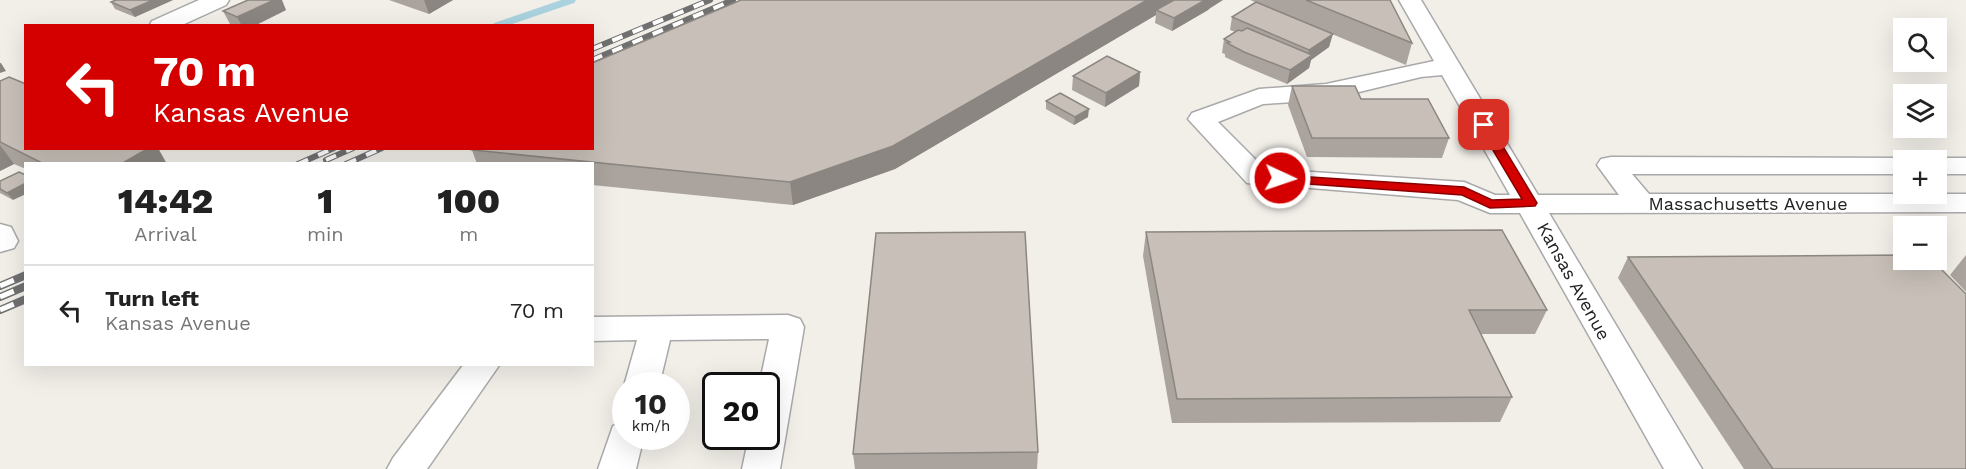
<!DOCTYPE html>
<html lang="en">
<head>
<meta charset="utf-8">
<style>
  :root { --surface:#fff; --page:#f6f6f6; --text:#222; --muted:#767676; --line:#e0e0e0 }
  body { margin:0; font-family:"Work Sans",sans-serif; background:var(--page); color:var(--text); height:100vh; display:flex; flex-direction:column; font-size:22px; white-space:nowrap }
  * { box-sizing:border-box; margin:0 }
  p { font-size:20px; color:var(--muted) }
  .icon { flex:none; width:33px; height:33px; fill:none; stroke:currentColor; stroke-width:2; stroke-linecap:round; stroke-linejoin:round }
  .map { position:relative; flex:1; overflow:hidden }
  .details { position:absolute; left:24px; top:162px; width:570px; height:204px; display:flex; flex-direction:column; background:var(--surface); border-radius:0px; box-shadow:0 6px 24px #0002 }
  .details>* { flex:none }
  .banner { position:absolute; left:24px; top:24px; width:570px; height:126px; border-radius:0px; box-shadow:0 6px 24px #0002; background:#d40000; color:#fff; overflow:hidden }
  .fabs { position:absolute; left:1893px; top:18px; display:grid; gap:12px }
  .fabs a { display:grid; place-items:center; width:54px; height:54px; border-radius:0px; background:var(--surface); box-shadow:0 6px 24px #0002; font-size:30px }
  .speed { position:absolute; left:612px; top:372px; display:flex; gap:12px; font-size:30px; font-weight:700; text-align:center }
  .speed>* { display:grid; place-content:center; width:78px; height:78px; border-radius:50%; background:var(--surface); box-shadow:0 6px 24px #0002; line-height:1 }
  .speed small { font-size:15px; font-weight:400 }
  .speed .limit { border:3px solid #111; border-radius:9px; background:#fff; color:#111 }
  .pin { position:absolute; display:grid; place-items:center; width:51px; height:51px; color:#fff; margin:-26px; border-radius:12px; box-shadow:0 3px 9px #0006 }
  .me { position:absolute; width:66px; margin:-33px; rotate:93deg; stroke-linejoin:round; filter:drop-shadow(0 0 4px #0008) }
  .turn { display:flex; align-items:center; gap:21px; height:126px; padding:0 30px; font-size:27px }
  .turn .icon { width:78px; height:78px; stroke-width:2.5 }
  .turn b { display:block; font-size:42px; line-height:51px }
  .eta { display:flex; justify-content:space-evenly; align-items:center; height:102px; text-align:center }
  .eta b { font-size:36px; font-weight:800; line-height:42px }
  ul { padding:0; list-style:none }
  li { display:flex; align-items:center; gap:18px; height:90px; padding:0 30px; border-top:2px solid var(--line) }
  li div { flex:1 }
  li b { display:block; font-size:22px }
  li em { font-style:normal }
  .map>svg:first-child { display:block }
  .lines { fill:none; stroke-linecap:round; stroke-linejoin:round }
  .stream { stroke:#aad3df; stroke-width:7 }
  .minor-casing { stroke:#a9a9a9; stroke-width:3 }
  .minor { fill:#fff; fill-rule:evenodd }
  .rail-far1-casing { stroke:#707070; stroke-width:6 }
  .rail-casing { stroke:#707070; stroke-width:8 }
  .rail-far1 { stroke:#fff; stroke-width:4; stroke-dasharray:11; stroke-linecap:butt }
  .rail { stroke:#fff; stroke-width:5; stroke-dasharray:15; stroke-linecap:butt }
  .wall { fill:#aba49e }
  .shaded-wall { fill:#8b8681 }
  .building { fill:#c7bfb8; stroke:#8b8681; stroke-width:1.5 }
  .route { fill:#d40000; stroke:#8a0000; stroke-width:1.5 }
  .labels { text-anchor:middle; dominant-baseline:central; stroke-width:5; stroke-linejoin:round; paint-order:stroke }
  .street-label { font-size:18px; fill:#222; stroke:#fff }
</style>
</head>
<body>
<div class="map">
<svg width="1966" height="469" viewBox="0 0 1966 469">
  <rect width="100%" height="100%" fill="#f2efe9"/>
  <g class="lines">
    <path class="stream" d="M496,26L572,0"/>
    <defs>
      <g id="minor">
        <path d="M199,0H229L226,5L180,26H149L152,21Z"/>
        <path d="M1399,0H1421L1538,195H1619L1597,165L1601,159L1611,157L1904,158L1914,160H1904V174H1632L1649,194H1966V212L1549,213L1702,469H1664L1520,213H1490L1458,200L1247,183L1188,119L1192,113L1259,89L1326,84L1434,61ZM1442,75L1510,195H1495L1464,182L1265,169L1218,122L1263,104L1326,100L1421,77Z"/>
        <path d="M1936,158H1966V174H1936V160H1926Z"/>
        <path d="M0,224L11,227L18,241L14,248L0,252Z"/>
        <path d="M788,315L800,319L804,327L780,469H742L749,436H766V386H759L769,339L670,340L659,386H626V390L624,386L637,340L592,341V317Z"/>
        <path d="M464,364H500L427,469H387L393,458Z"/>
        <path d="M626,422V436H644L636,469H598L613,426Z"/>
      </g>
    </defs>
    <use href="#minor" class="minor-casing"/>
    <use href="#minor" class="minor"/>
    <defs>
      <g id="rail-far1">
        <path d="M592,49L710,0"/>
        <path d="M592,60L733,0"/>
        <path d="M326,160L353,148"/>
        <path d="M298,164L334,148"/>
        <path d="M346,164L382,148"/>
      </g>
      <g id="rail">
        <path d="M0,286L26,275"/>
        <path d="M0,297L26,286"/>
        <path d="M0,310L26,299"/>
      </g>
    </defs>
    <use href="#rail-far1" class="rail-far1-casing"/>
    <use href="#rail" class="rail-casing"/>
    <use href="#rail-far1" class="rail-far1"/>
    <use href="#rail" class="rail"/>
  </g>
  <g class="wall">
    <path d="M173,0L135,17L115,9L111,2Z"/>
    <path d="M389,0H453L429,14Z"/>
    <path d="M741,0L1209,9L1208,10L1172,31L1155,23L1156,15L895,169L793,205L592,185V164H477L472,150L592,148Z"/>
    <path d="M1250,0H1390L1412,43L1406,65L1332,34L1329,47L1311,60L1309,68L1287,84L1242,65L1225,57V54L1222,53L1224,39L1235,32L1230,30L1232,17L1255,2Z"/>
    <path d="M286,10L254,26H233L230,24L223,11Z"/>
    <path d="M1140,72L1139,86L1105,107L1072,90L1073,76Z"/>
    <path d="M0,81L167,164H26V169L14,164L0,171Z"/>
    <path d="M1292,86L1361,99L1449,138L1442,158L1307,157L1288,105Z"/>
    <path d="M1046,101L1088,117L1074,125L1046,109Z"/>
    <path d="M0,181L13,200L0,193Z"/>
    <path d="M1146,232L1547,310L1535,334H1481L1512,397L1500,422L1172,423L1143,256Z"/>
    <path d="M1966,255V292L1950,275Z"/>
    <path d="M1628,257L1966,469H1744L1618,278Z"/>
    <path d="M1038,452L1037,469H855L853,454Z"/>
  </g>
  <g class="shaded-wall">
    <path d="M153,0H173L135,17L130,10Z"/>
    <path d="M274,0H282L286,10L254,26H242L237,17Z"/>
    <path d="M424,0H453L429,14Z"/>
    <path d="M1147,0H1181L1156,10V15L895,169L793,205L790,182Z"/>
    <path d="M1205,0H1223L1209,9L1208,10L1172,31L1174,18Z"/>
    <path d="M1333,34L1329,47L1311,60L1309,68L1287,84L1290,70L1307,58L1309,50Z"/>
    <path d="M0,63H1L6,71L0,73Z"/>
    <path d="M1140,72L1139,86L1105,107L1106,93Z"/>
    <path d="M1089,109L1088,117L1074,125L1075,117Z"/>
    <path d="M0,145L14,164L0,171Z"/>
    <path d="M149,148H158L167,164H121Z"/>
    <path d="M26,183V194L13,200L7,193Z"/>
  </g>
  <g class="building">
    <path d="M116,0H153L130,10L111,2Z"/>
    <path d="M248,0H274L237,17L223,11Z"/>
    <path d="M741,0H1147L893,146L790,182L472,150L474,148H592V63Z"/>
    <path d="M1174,0H1205L1174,18L1156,10Z"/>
    <path d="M1306,0H1390L1412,43Z"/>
    <path d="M1256,2L1333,34L1309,50L1232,17Z"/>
    <path d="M1247,28L1312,55L1290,70L1244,52L1227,43L1230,42L1224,39L1238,30L1242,31Z"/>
    <path d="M1107,56L1140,72L1106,93L1073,76Z"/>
    <path d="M9,77L26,84V148H149L121,164H44L0,142V81Z"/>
    <path d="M1292,86H1355L1361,99H1428L1449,138H1312Z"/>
    <path d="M1060,93L1089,109L1075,117L1046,101Z"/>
    <path d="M19,172L26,175V183L7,193L0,189V181Z"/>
    <path d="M1502,230L1547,310H1469L1512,397L1177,399L1146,232Z"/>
    <path d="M1025,232L1038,452L853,454L876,233Z"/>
    <path d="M1904,255V260H1932L1966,294V469H1773L1628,257Z"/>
  </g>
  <path class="route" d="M1484,121L1490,125L1537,203L1535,206L1490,208L1462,195L1280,182L1274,178L1280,175L1464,187L1492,200L1522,199L1478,125Z"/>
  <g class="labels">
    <g class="street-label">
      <text x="1748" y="203">Massachusetts Avenue</text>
      <text transform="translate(1574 281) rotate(61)">Kansas Avenue</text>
    </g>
  </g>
</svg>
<div class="fabs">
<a><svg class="icon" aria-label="search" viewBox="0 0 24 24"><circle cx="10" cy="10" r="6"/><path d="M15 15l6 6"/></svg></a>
<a><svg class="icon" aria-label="layers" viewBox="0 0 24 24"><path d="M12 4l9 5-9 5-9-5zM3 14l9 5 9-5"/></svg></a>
<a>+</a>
<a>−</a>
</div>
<div class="speed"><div>10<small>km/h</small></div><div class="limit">20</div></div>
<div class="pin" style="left:1484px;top:125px;background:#d93025"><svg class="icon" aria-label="arrive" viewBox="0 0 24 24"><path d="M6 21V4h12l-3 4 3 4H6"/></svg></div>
<svg class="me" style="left:1280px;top:178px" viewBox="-20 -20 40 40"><circle r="17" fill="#d40000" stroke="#fff" stroke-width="3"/><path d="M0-11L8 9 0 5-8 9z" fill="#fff"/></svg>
<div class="banner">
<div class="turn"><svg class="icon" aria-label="left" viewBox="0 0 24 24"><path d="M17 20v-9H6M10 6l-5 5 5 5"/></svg><div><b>70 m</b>Kansas Avenue</div></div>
</div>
<section class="details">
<div class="eta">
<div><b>14:42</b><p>Arrival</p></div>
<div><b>1</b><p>min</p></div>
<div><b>100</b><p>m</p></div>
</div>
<ul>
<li><svg class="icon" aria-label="left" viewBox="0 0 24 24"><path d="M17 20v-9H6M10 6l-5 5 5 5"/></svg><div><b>Turn left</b><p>Kansas Avenue</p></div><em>70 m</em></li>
</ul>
</section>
</div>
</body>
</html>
